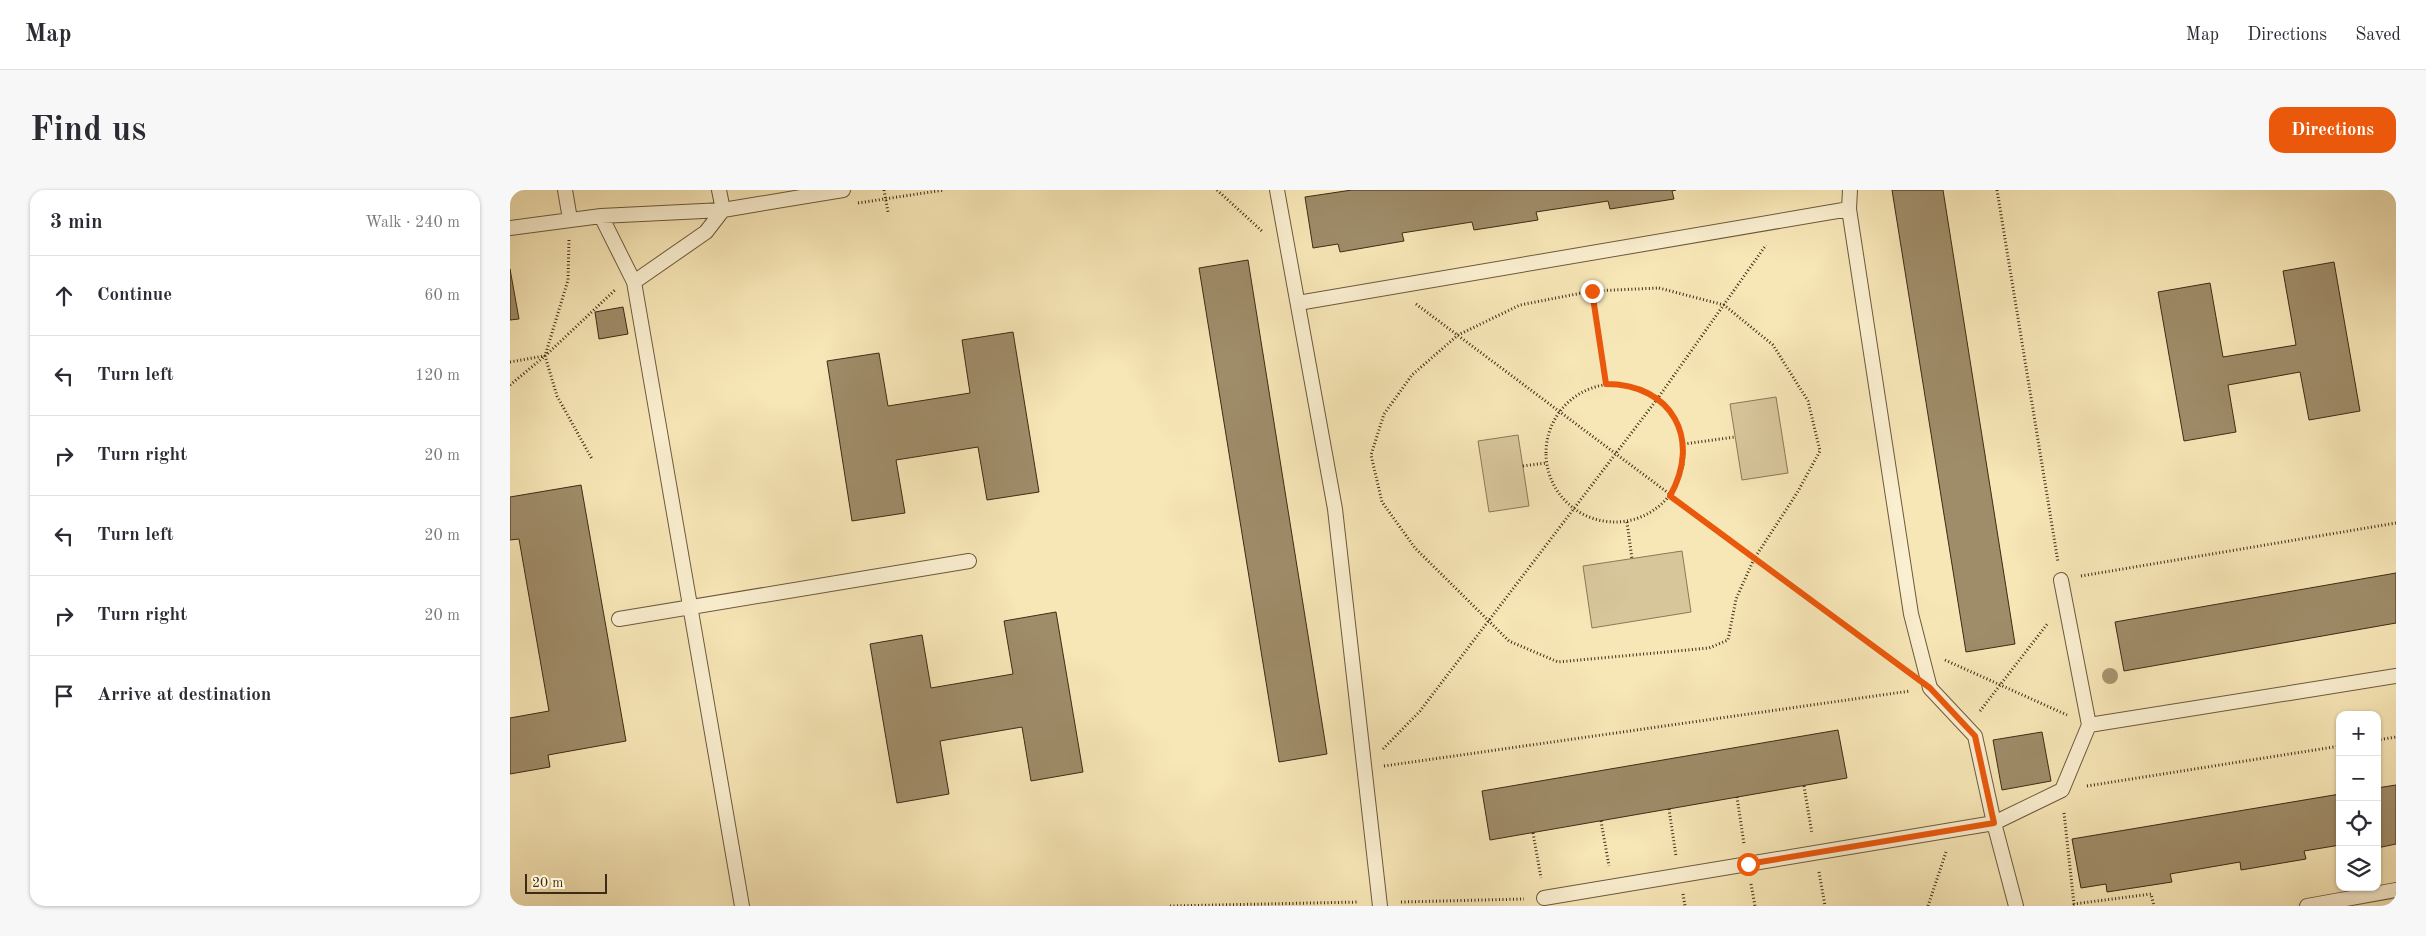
<!DOCTYPE html>
<meta charset="utf-8">
<style>
:root{--surface:#fff;--page:#f7f7f7;--text:#2b2b33;--muted:#7c7c81;--line:#e1e1e2;--accent:#ea580c}
body{margin:0;font-family:"Old Standard TT",serif;background:var(--page);color:var(--text)}
.controls{position:absolute;right:15px;bottom:15px;display:grid;overflow:hidden;border-radius:10px;box-shadow:0 1px 4px #0004}
.controls button{width:45px;height:45px;display:grid;place-items:center;padding:0;border:0;border-bottom:1px solid var(--line);background:var(--surface);color:var(--text);font:25px sans-serif}
.scale{position:absolute;left:15px;bottom:12px;width:82px;box-sizing:border-box;padding-left:5px;border:2px solid #3f2a15;border-top:0;font-size:14px;line-height:18px;white-space:nowrap;color:#3f2a15;-webkit-text-stroke:4px #faefd0;paint-order:stroke}
.stop{position:absolute;width:15px;height:15px;margin:-11px;border:4px solid #ea580c;border-radius:50%;background:#fff}
.stop.end{background:#ea580c;border-color:#fff;box-shadow:0 1px 5px #0008}
.list{margin:0;padding:0;list-style:none}
h2{display:flex;justify-content:space-between;align-items:center;height:65px;margin:0;padding:0 20px;font-size:21px}
h2 small{font-size:16px;font-weight:400;color:var(--muted)}
.list li{display:grid;grid-template-columns:32px 1fr auto;gap:15px;align-items:center;box-sizing:border-box;height:80px;padding:0 20px;border-top:1px solid var(--line)}
.list b{display:block;font-size:19px;white-space:nowrap}
.list em{font-size:16px;font-style:normal;color:var(--muted)}
.icon{flex:none;width:28px;height:28px;fill:none;stroke:currentColor;stroke-width:2;stroke-linecap:round;stroke-linejoin:round}
.map{position:relative;flex:none;width:1886px;height:716px;overflow:hidden;border-radius:15px}
header{display:flex;align-items:center;gap:30px;box-sizing:border-box;height:70px;padding:0 25px;background:var(--surface);border-bottom:1px solid var(--line)}
header strong{font-size:24px}
nav{display:flex;gap:28px;margin-inline-start:auto;font-size:18px}
.intro{display:flex;align-items:center;justify-content:space-between;box-sizing:border-box;height:120px;padding:0 30px}
h1{margin:0;font-size:35px}
.button{padding:12px 22px;border-radius:15px;background:var(--accent);color:#fff;font-size:18px;font-weight:700}
main{display:flex;gap:30px;padding:0 30px}
aside{flex:1;background:var(--surface);border-radius:15px;box-shadow:0 1px 4px #0004}
.map>svg:first-child{display:block}
.green{fill:#d8c69b;stroke:#8c7858}
.building{fill:#9f8c69;stroke:#3f2a15}
.lines{fill:none;stroke-linecap:round;stroke-linejoin:round}
.lane-casing{stroke:#6d593d;stroke-width:16}
.path{stroke:#3f2a15;stroke-width:3;stroke-dasharray:1 2.5;stroke-linecap:butt}
.lane{stroke:#faefd0;stroke-width:14}
.tree{fill:#a79470}
.route{stroke:#ea580c;stroke-width:6}
</style>
<header>
<strong>Map</strong>
<nav><a>Map</a><a>Directions</a><a>Saved</a></nav>
</header>
<div class="intro"><h1>Find us</h1><a class="button">Directions</a></div>
<main>
<aside>
<h2>3 min<small>Walk · 240 m</small></h2>
<ul class="list">
<li><svg class="icon" aria-label="ahead" viewBox="0 0 24 24"><path d="M12 20V5M6 11l6-6 6 6"/></svg><div><b>Continue</b></div><em>60 m</em></li>
<li><svg class="icon" aria-label="left" viewBox="0 0 24 24"><path d="M17 20v-9H6M10 6l-5 5 5 5"/></svg><div><b>Turn left</b></div><em>120 m</em></li>
<li><svg class="icon" aria-label="right" viewBox="0 0 24 24"><path d="M7 20v-9h11M14 6l5 5-5 5"/></svg><div><b>Turn right</b></div><em>20 m</em></li>
<li><svg class="icon" aria-label="left" viewBox="0 0 24 24"><path d="M17 20v-9H6M10 6l-5 5 5 5"/></svg><div><b>Turn left</b></div><em>20 m</em></li>
<li><svg class="icon" aria-label="right" viewBox="0 0 24 24"><path d="M7 20v-9h11M14 6l5 5-5 5"/></svg><div><b>Turn right</b></div><em>20 m</em></li>
<li><svg class="icon" aria-label="arrive" viewBox="0 0 24 24"><path d="M6 21V4h12l-3 4 3 4H6"/></svg><div><b>Arrive at destination</b></div></li>
</ul>
</aside>
<div class="map">
<svg width="1886" height="716" viewBox="0 0 1886 716">
<rect width="100%" height="100%" fill="#f7e6b6"/>
<filter id="stains"><feTurbulence type="fractalNoise" baseFrequency=".004" numOctaves="4"/><feColorMatrix values="0 0 0 0 .2 0 0 0 0 .09 0 0 0 0 .02 0 0 0 .5 -.17"/></filter>
<radialGradient id="worn" r=".72"><stop offset=".6" stop-color="#630" stop-opacity="0"/><stop offset="1" stop-color="#630" stop-opacity=".3"/></radialGradient>
<path class="green" d="M 1266,207 L 1278,283 L 1232,290 L 1220,214 Z
M 1008,245 L 1019,316 L 979,322 L 968,251 Z
M 1172,361 L 1181,422 L 1082,438 L 1073,376 Z"/>
<path class="building" d="M 842,0 L 1166,0 L 1162,1 L 1164,9 L 1100,19 L 1098,11 L 1026,22 L 1028,30 L 964,40 L 962,32 L 892,43 L 894,51 L 830,62 L 828,54 L 803,58 L 795,7 Z
M 1382,0 L 1433,0 L 1505,454 L 1456,462 Z
M 738,70 L 817,564 L 769,572 L 689,78 Z
M 1824,72 L 1850,221 L 1799,230 L 1790,182 L 1718,195 L 1726,242 L 1674,251 L 1648,102 L 1700,93 L 1713,167 L 1786,155 L 1773,81 Z
M 0,79 L 9,129 L 0,130 Z
M 113,117 L 118,144 L 89,149 L 85,122 Z
M 503,142 L 529,302 L 477,310 L 468,257 L 386,270 L 395,323 L 342,331 L 317,171 L 369,163 L 378,216 L 460,203 L 452,150 Z
M 71,295 L 116,551 L 38,565 L 40,577 L 0,584 L 0,528 L 39,521 L 9,349 L 0,350 L 0,307 Z
M 1886,383 L 1886,433 L 1614,481 L 1605,432 Z
M 546,422 L 573,582 L 521,591 L 512,537 L 430,551 L 439,604 L 387,613 L 360,454 L 412,445 L 421,498 L 503,484 L 494,431 Z
M 1328,540 L 1337,588 L 980,650 L 972,601 Z
M 1532,542 L 1541,591 L 1492,600 L 1483,550 Z
M 1886,595 L 1886,654 L 1867,658 L 1867,598 Z
M 1830,604 L 1830,655 L 1794,661 L 1796,669 L 1731,680 L 1730,672 L 1660,684 L 1662,692 L 1597,702 L 1596,694 L 1571,698 L 1562,649 Z"/>
<g class="lines">
<g class="lane-casing">
<path id="lane" d="M 55,0 L 60,29
M 209,0 L 213,20
M 767,0 L 825,319 L 870,716
M 1340,0 L 1339,19 L 1401,424 L 1420,498 L 1465,546 L 1484,633 L 1506,716
M 91,26 L 124,92 L 232,716
M 0,38 L 91,26 L 213,20 L 333,0
M 124,92 L 196,42 L 213,20
M 788,113 L 1339,19
M 1551,390 L 1579,535
M 109,429 L 459,371
M 1034,708 L 1484,633 L 1552,600 L 1579,535 L 1886,486
M 1797,716 L 1886,700"/>
</g>
<path class="path" d="M 374,0 L 378,22
M 707,0 L 753,42
M 1487,0 L 1548,372
M 348,13 L 434,0
M 59,50 L 58,90 L 35,166 L 47,206 L 82,269
M 1149,98 L 1214,115 L 1263,155 L 1298,211 L 1310,261 L 1287,303 L 1244,369 L 1226,409 L 1218,450 L 1199,458 L 1048,472 L 999,451 L 905,358 L 872,312 L 861,265 L 874,224 L 902,185 L 948,145 L 1010,115 L 1082,101 Z
M 1082,101 L 1096,194
M 906,114 L 1393,479
M 0,172 L 34,166
M1036 263a69 69 0 1 1 138 0a69 69 0 1 1-138 0Z
M 0,195 L 35,166 L 105,100
M 1174,254 L 1225,247
M 1013,276 L 1036,273
M 1117,332 L 1122,369
M 1571,386 L 1886,333
M 1435,470 L 1557,525
M 1470,521 L 1538,433
M 1867,550 L 1886,547
M 873,559 L 910,521 L 1148,208 L 1256,55
M 874,576 L 1400,501
M 1294,596 L 1302,644
M 1577,596 L 1830,556
M 1227,607 L 1234,654
M 1159,619 L 1166,666
M 1554,623 L 1564,714 L 1641,704 L 1644,716
M 1091,631 L 1099,676
M 1023,643 L 1031,688
M 1309,682 L 1315,716
M 1241,694 L 1245,716
M 1173,704 L 1175,716
M 891,712 L 1014,709
M 660,716 L 849,712
M 1418,716 L 1436,662"/>
<use href="#lane" class="lane"/>
</g>
<circle class="tree" cx="1600" cy="486" r="8"/>
<g class="lines">
<path class="route" d="M 1082,101 L 1096,194 C 1162,194 1192,249 1160,306 L 1420,498 L 1465,546 L 1484,633 L 1238,674"/>
</g>
<rect width="100%" height="100%" filter="url(#stains)"/>
<rect width="100%" height="100%" fill="url(#worn)"/>
</svg>
<div class="controls">
<button>+</button>
<button>−</button>
<button><svg class="icon" aria-label="locate" viewBox="0 0 24 24"><circle cx="12" cy="12" r="6"/><path d="M12 2v4M12 18v4M2 12h4M18 12h4"/></svg></button>
<button><svg class="icon" aria-label="layers" viewBox="0 0 24 24"><path d="M12 4l9 5-9 5-9-5zM3 14l9 5 9-5"/></svg></button>
</div>
<div class="scale">20 m</div>
<div class="stop" style="left:1238px;top:674px"></div>
<div class="stop end" style="left:1082px;top:101px"></div>
</div>
</main>
